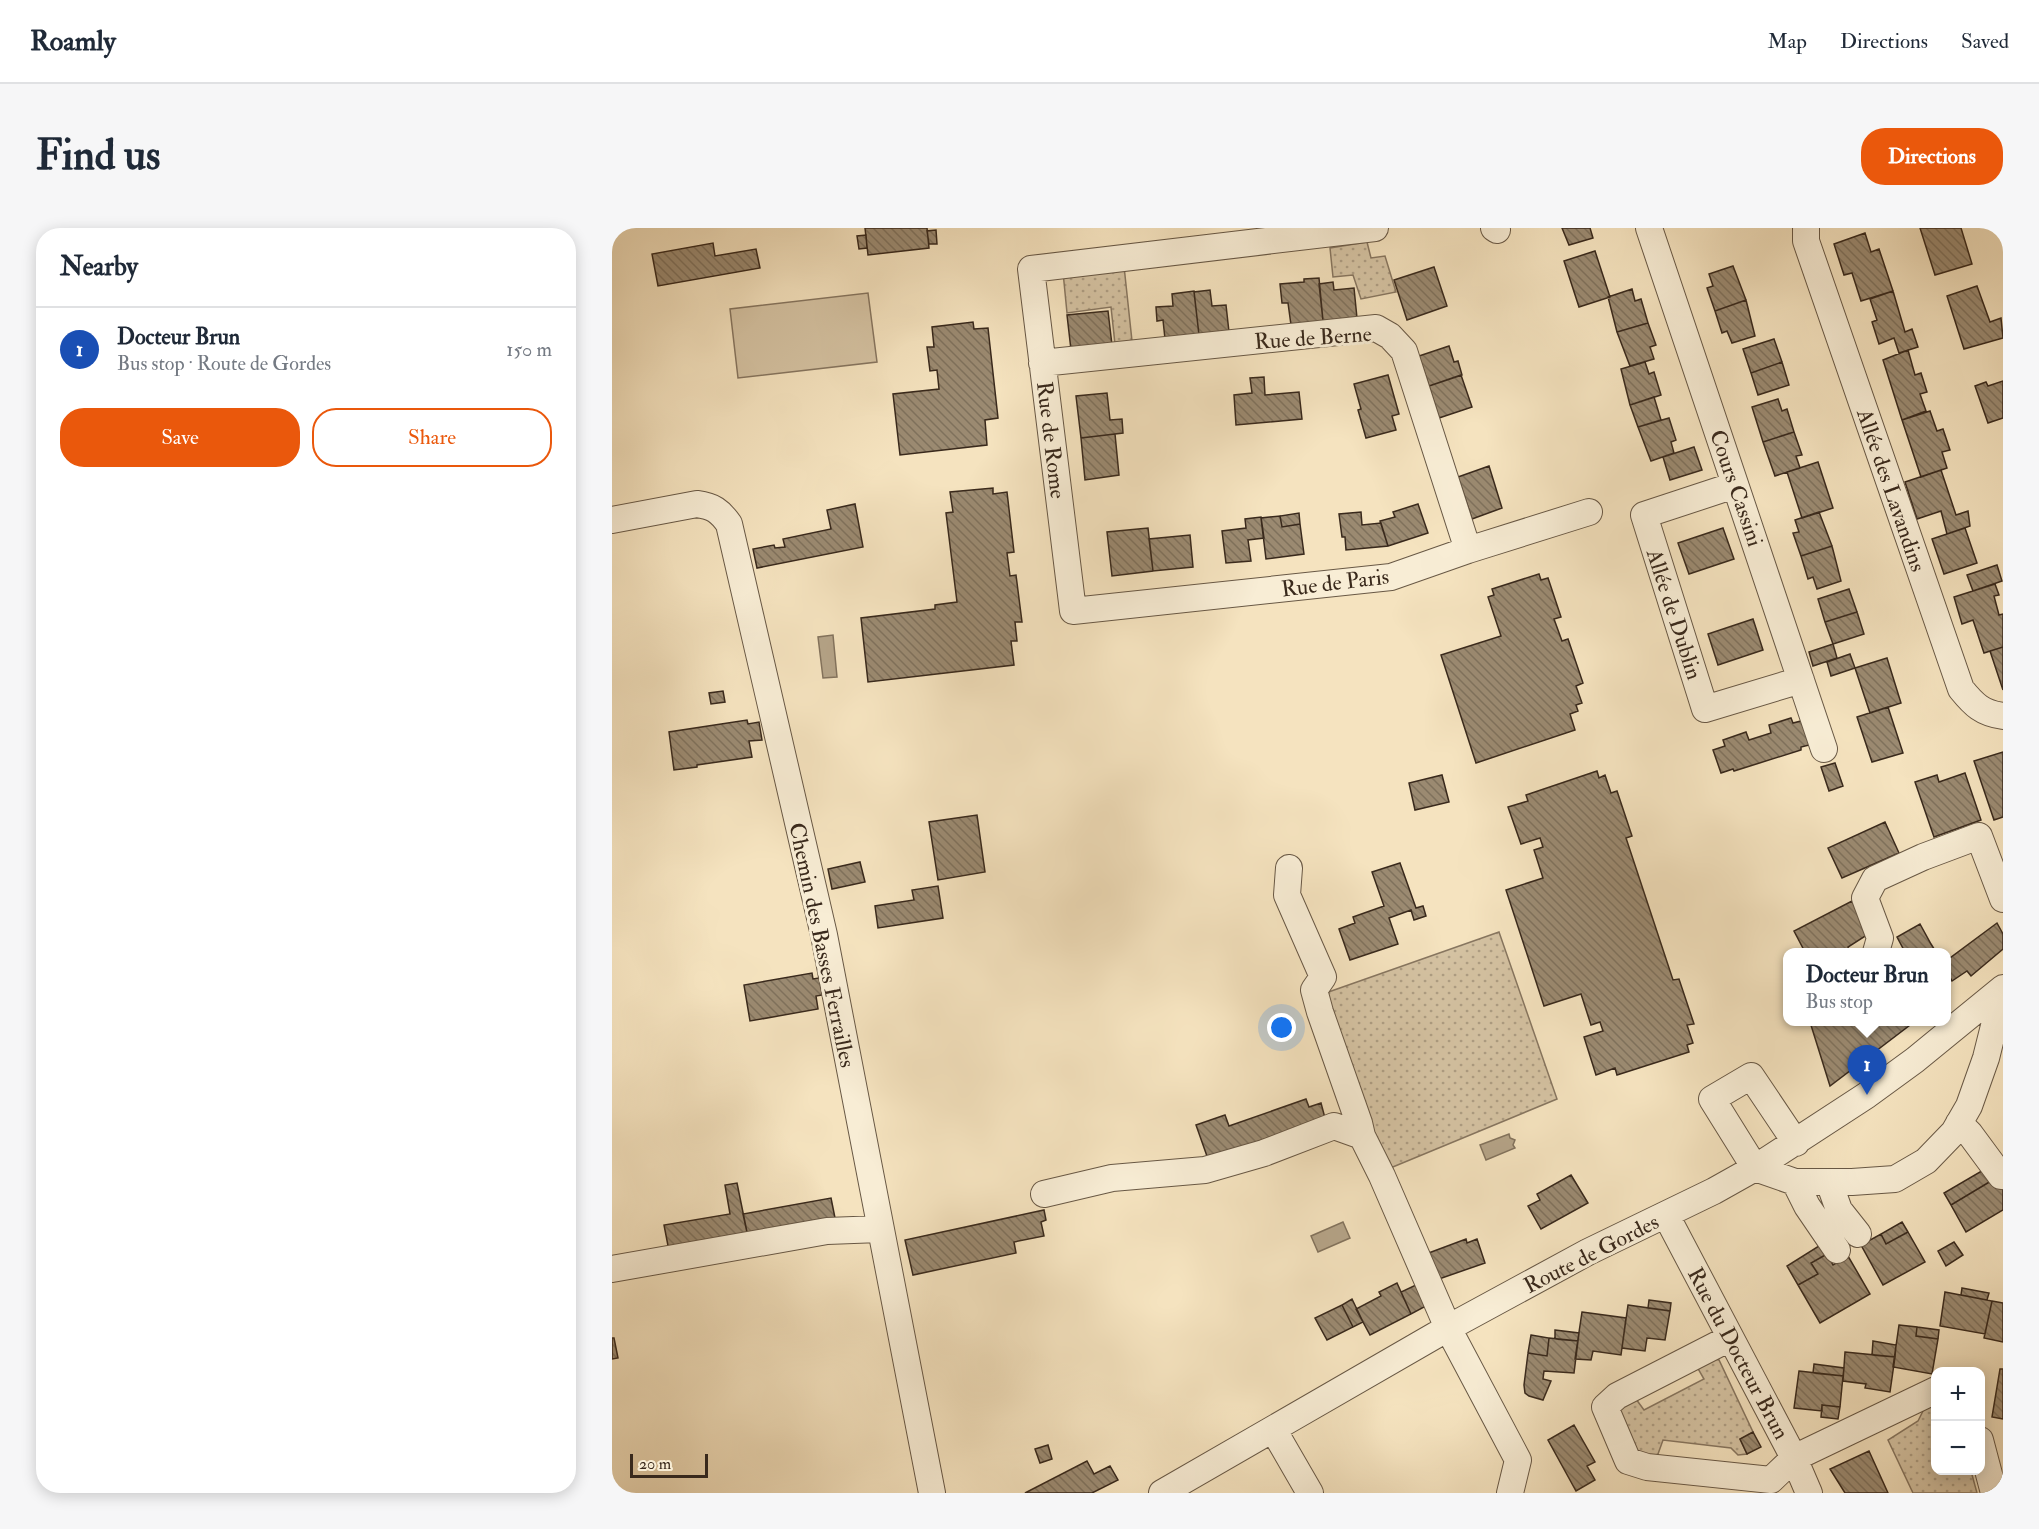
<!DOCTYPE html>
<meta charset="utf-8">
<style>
:root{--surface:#fff;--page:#f6f6f7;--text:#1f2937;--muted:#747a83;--line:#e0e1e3;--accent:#ea580c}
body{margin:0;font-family:"IM FELL Double Pica",serif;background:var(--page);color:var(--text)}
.controls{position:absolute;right:18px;bottom:18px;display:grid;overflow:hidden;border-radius:12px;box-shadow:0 3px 15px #0003}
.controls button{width:54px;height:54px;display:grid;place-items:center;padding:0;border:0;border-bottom:2px solid var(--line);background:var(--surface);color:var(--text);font:30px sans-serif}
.scale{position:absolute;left:18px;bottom:15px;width:78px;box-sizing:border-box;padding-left:6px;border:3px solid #39291c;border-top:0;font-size:16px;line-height:21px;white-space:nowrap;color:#39291c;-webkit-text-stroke:4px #f8edd5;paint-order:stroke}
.you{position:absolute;left:670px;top:800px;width:21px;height:21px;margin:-15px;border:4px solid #fff;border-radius:50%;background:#1a73e8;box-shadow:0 0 0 9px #1a73e833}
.badge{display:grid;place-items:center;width:39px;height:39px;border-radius:50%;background:var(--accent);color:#fff;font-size:20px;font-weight:700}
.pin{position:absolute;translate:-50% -50px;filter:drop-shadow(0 2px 3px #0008)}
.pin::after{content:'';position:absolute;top:32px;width:21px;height:18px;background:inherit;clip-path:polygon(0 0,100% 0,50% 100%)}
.popup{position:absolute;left:1171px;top:720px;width:168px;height:78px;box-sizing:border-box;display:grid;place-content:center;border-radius:12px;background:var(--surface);filter:drop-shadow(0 2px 4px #0005);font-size:20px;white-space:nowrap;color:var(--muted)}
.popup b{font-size:22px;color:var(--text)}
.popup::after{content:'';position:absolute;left:50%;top:100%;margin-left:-12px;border:12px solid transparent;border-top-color:var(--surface)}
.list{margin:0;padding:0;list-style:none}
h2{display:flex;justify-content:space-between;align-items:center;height:78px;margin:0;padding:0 24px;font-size:26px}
h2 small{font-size:20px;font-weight:400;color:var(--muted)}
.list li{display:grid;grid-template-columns:39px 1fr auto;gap:18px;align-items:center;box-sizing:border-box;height:84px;padding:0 24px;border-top:2px solid var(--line)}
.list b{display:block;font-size:22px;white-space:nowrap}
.list p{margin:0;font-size:20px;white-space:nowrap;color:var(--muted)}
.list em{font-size:20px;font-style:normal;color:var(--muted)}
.actions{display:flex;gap:12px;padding:18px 24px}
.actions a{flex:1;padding:14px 0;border:2px solid var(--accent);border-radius:24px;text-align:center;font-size:21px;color:var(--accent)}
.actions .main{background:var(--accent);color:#fff}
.map{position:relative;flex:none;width:1391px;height:1265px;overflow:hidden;border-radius:24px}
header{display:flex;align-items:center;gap:36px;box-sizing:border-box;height:84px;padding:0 30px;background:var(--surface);border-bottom:2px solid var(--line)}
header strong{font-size:28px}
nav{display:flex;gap:33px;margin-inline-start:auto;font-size:21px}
.intro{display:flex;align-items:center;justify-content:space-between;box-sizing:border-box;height:144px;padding:0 36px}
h1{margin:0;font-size:42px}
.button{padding:15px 27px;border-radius:24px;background:var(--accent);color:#fff;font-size:21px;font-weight:700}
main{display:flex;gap:36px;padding:0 36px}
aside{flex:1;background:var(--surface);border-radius:24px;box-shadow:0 3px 15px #0003}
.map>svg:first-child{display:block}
.grass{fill:url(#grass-dots);stroke:#877660;stroke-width:1.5}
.park{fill:#d5c3a3;stroke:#877660;stroke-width:1.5}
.water{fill:#b5a488;stroke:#83735d;stroke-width:1.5}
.building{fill:url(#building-back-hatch);stroke:#39291c;stroke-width:1.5}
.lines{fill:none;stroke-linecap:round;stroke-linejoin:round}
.minor-casing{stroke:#685845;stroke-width:28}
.minor{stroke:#f8edd5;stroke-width:26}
.labels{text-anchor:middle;stroke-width:6;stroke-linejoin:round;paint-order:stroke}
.street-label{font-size:22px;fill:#39291c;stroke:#f8edd5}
</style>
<header>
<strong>Roamly</strong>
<nav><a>Map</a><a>Directions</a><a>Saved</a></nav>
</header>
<div class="intro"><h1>Find us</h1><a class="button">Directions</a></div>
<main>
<aside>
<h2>Nearby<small></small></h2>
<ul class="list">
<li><span class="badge" style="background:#1a4fb4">1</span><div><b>Docteur Brun</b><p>Bus stop · Route de Gordes</p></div><em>150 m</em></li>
</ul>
<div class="actions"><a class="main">Save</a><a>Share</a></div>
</aside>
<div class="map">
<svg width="1391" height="1265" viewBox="0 0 1391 1265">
<defs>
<pattern id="grass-dots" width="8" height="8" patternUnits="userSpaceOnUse" patternTransform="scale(1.5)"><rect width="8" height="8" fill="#d5c3a3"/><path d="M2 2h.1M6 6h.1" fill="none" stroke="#ae9e84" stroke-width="1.8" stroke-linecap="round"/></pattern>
<pattern id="building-back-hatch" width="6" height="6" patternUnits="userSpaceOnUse" patternTransform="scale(1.5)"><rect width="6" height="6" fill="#9b8a71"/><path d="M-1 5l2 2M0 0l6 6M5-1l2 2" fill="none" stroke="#7f715c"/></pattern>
</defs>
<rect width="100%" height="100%" fill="#f5e3bf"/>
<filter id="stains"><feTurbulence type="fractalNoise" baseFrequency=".00333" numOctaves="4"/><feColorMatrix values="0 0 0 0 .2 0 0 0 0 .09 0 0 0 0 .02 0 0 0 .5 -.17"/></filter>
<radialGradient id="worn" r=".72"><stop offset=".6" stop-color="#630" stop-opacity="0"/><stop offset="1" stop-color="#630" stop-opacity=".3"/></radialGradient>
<path class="grass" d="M 755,14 L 759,30 L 773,28 L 784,64 L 749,71 L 741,47 L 721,49 L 718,20 Z
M 512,38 L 520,113 L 503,116 L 499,79 L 455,85 L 451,44 Z
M 887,704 L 945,871 L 776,941 L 708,767 Z
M 1096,1129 L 1107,1132 L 1141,1204 L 1128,1211 L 1135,1226 L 1126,1227 L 1119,1220 L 1051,1212 L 1046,1226 L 1039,1230 L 1024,1225 L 1007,1183 L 1014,1170 L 1024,1171 L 1032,1182 L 1092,1151 L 1085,1139 Z
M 1323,1168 L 1324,1242 L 1359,1243 L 1365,1265 L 1301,1265 L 1276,1212 L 1306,1193 L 1318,1169 Z"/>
<path class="park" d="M 256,65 L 265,134 L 126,150 L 118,81 Z"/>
<path class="water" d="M 221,407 L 225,449 L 211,450 L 206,409 Z
M 897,906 L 898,910 L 903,912 L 901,917 L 903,920 L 874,932 L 868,917 Z
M 731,994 L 738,1010 L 706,1024 L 699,1008 Z"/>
<path class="building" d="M 253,0 L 315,0 L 317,20 L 256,27 Z
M 950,0 L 978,0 L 981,10 L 957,17 Z
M 1308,0 L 1349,0 L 1360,36 L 1323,47 Z
M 324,2 L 325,16 L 317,16 L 315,3 Z
M 1253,5 L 1259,24 L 1267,21 L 1281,63 L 1249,73 L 1240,45 L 1232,47 L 1222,16 Z
M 254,7 L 255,20 L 247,21 L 245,8 Z
M 101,15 L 103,28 L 144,21 L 148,40 L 46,58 L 40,26 Z
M 983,23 L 998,69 L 967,79 L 952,33 Z
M 1121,38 L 1134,72 L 1103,83 L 1095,60 L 1101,58 L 1097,46 Z
M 822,39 L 835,78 L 795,92 L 782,52 Z
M 707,50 L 711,93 L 679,97 L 676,75 L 670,75 L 668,56 L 692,54 L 692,51 Z
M 721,54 L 722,62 L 742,60 L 745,90 L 711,93 L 707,56 Z
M 1365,58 L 1378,94 L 1389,90 L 1391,110 L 1352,121 L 1335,68 Z
M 1020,61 L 1023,73 L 1029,71 L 1036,95 L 1005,104 L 996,69 Z
M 598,62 L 600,78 L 614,77 L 617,104 L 587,107 L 582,64 Z
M 582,63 L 587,107 L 553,111 L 551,92 L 545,93 L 544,79 L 561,78 L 560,66 Z
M 1281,63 L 1293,104 L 1300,101 L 1306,119 L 1287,125 L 1282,110 L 1267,116 L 1260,94 L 1265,92 L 1258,71 Z
M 1134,72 L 1143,108 L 1120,115 L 1115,103 L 1110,105 L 1103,83 Z
M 496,83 L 500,117 L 459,122 L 455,87 Z
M 361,94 L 362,101 L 376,100 L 386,190 L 373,192 L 375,217 L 288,227 L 281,166 L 327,161 L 325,142 L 318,143 L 315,119 L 322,119 L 320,99 Z
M 1036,95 L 1044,117 L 1038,119 L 1042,131 L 1018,138 L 1005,104 Z
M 1162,111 L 1170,134 L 1139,145 L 1131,121 Z
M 837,118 L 842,134 L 846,133 L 850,147 L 817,158 L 807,128 Z
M 1296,122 L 1303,147 L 1309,145 L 1315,164 L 1308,166 L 1314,183 L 1290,192 L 1271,132 Z
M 1033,134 L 1037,146 L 1042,144 L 1049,167 L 1018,177 L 1009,141 Z
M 1170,134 L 1177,157 L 1146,167 L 1139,145 Z
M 776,147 L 787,186 L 780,188 L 784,202 L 754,210 L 746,182 L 749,181 L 742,156 Z
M 849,147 L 860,179 L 827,190 L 817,158 Z
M 652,149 L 653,167 L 687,164 L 690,191 L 624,197 L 622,167 L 640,165 L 638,150 Z
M 1391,153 L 1391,190 L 1376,195 L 1363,158 L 1374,154 L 1376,158 Z
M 495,165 L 498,192 L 510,191 L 511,205 L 469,210 L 464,168 Z
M 1042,169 L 1049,192 L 1026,199 L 1018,177 Z
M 1166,171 L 1170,183 L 1175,181 L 1182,204 L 1151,214 L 1140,179 Z
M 1318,183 L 1325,203 L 1331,201 L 1338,222 L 1330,224 L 1335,240 L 1309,249 L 1290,192 Z
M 1057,190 L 1064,212 L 1059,214 L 1062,225 L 1039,233 L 1026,199 Z
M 1182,204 L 1190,227 L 1184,228 L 1188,240 L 1163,248 L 1151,214 Z
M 503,206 L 507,247 L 473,252 L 469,210 Z
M 1082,219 L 1090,242 L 1058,252 L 1051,229 Z
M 1206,234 L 1221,280 L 1190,290 L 1175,244 Z
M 877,238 L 890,280 L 860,291 L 846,249 Z
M 1329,242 L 1344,287 L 1356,283 L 1358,298 L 1335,306 L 1329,283 L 1305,291 L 1293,254 Z
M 381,260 L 381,266 L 395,264 L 402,324 L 395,325 L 398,348 L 404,347 L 410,394 L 403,394 L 405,413 L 399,413 L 402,437 L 256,454 L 249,390 L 323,381 L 323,377 L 345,374 L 334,285 L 341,284 L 338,264 Z
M 243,276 L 251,319 L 145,340 L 141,321 L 162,317 L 163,320 L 173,319 L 171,311 L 219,301 L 215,282 Z
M 806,276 L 816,305 L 776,318 L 768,293 L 783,289 L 781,284 Z
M 749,284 L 750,297 L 769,295 L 776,318 L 734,322 L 733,309 L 730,309 L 727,286 Z
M 1207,284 L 1220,318 L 1189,328 L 1181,305 L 1187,304 L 1183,292 Z
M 687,285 L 688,296 L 670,299 L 668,288 Z
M 668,288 L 670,299 L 688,296 L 692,326 L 654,331 L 649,290 Z
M 649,289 L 652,310 L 636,312 L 639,333 L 614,335 L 610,303 L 634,300 L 633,291 Z
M 536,300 L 541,343 L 500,348 L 495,304 Z
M 1111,300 L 1122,331 L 1077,346 L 1066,315 Z
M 1353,300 L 1365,335 L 1332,346 L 1320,311 Z
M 578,307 L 581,339 L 541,343 L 537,311 Z
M 1220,318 L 1229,353 L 1205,361 L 1201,349 L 1196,351 L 1189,328 Z
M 1385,337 L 1390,353 L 1361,363 L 1355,347 Z
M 927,346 L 929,352 L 936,350 L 949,389 L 942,391 L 950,413 L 956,411 L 971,455 L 964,458 L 970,475 L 964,477 L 966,483 L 958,486 L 963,502 L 864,535 L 829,427 L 889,408 L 876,369 L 882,367 L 880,361 Z
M 1383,356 L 1387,367 L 1382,368 L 1387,387 L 1391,386 L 1391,419 L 1372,425 L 1361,392 L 1350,396 L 1342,369 Z
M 1237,361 L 1245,384 L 1213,394 L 1206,371 Z
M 1245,384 L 1252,406 L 1221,416 L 1213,394 Z
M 1141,391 L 1151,422 L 1106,437 L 1096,406 Z
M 1221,416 L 1225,430 L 1201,438 L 1197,424 Z
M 1391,419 L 1391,462 L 1378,423 Z
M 1238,426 L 1243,440 L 1219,448 L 1215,434 Z
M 1275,430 L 1289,475 L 1258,485 L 1243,440 Z
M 111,463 L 113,474 L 99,476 L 97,465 Z
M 1276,479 L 1291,525 L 1260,534 L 1245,489 Z
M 1179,490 L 1181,495 L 1193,492 L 1201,516 L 1189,519 L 1189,522 L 1122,543 L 1121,541 L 1109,545 L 1101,522 L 1113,518 L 1111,512 L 1134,504 L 1137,512 L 1159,505 L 1157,497 Z
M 135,492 L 136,496 L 147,494 L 150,512 L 137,513 L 140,529 L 85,537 L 85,539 L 62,542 L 57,504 Z
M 1391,524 L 1391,589 L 1382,592 L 1362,533 Z
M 1223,535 L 1231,558 L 1217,563 L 1209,539 Z
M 985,543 L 987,550 L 993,547 L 999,565 L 1005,563 L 1020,608 L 1014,610 L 1061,752 L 1067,751 L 1082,796 L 1075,797 L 1081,815 L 1075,817 L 1077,824 L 1005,847 L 1003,840 L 984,847 L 972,809 L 991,803 L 988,794 L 979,797 L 969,766 L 932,778 L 894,662 L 931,650 L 922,622 L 931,619 L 928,610 L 909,616 L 896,579 L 916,573 L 914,567 Z
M 1353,545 L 1369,592 L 1322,609 L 1303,554 L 1325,547 L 1327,554 Z
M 830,547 L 837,574 L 803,582 L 797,555 Z
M 365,587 L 373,644 L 326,652 L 317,594 Z
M 1273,594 L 1287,625 L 1230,650 L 1216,620 Z
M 248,634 L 253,654 L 220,661 L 216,641 Z
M 788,635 L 804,680 L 811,678 L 814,688 L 802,692 L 799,682 L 777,690 L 786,716 L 738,732 L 727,701 L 743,695 L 741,689 L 772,678 L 760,644 Z
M 326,658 L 331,690 L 266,700 L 263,678 L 302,672 L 300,662 Z
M 1240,673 L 1258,705 L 1236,719 L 1238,724 L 1193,724 L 1182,703 Z
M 1385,695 L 1391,706 L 1391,721 L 1359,748 L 1355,743 L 1340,753 L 1334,743 L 1334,733 Z
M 1308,696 L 1319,716 L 1324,724 L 1293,724 L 1285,709 Z
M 200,745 L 201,751 L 213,749 L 216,766 L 204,768 L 206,781 L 138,793 L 132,757 Z
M 1198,794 L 1302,794 L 1218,858 Z
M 694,871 L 697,879 L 709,875 L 713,890 L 596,931 L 584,897 L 613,887 L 617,898 Z
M 1373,941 L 1379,953 L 1339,977 L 1332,965 Z
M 959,947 L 976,975 L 929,1001 L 916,978 L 928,972 L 925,966 Z
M 1379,953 L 1384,960 L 1391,955 L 1391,982 L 1354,1004 L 1339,977 Z
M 125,955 L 136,1009 L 57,1023 L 52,997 L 118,986 L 113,957 Z
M 219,970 L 224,995 L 136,1009 L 131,986 Z
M 432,982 L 434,992 L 429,994 L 432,1008 L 402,1014 L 404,1025 L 301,1047 L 293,1012 Z
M 1290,994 L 1296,1004 L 1274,1016 L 1269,1006 Z
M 1296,1004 L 1313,1034 L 1271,1057 L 1249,1017 L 1269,1006 L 1274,1016 Z
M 854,1011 L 855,1015 L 865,1011 L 873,1035 L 824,1052 L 814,1026 Z
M 1342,1014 L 1351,1027 L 1334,1038 L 1326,1023 Z
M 1210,1016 L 1215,1026 L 1199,1035 L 1206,1046 L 1186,1057 L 1175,1038 Z
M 1215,1026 L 1221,1037 L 1236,1028 L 1258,1066 L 1208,1095 L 1186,1057 L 1206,1046 L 1199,1035 Z
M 785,1055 L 799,1086 L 758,1107 L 744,1081 L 769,1068 L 767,1064 Z
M 806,1056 L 814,1078 L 799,1086 L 789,1064 Z
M 1350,1060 L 1377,1065 L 1375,1072 L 1349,1067 Z
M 1333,1064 L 1380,1073 L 1373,1106 L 1328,1098 Z
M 740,1071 L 751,1094 L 741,1099 L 730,1077 Z
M 1037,1072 L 1059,1075 L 1058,1083 L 1036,1080 Z
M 1380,1073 L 1391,1075 L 1391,1114 L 1372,1110 Z
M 730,1077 L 741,1099 L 715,1112 L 703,1090 Z
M 1016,1077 L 1058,1083 L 1053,1112 L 1035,1110 L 1033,1123 L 1010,1120 Z
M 970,1084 L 1014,1090 L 1009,1127 L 981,1123 L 979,1132 L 963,1131 Z
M 1287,1097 L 1305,1099 L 1304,1108 L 1326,1111 L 1320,1146 L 1281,1139 Z
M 1305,1099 L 1327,1102 L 1326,1111 L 1304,1108 Z
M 943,1102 L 967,1105 L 966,1113 L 943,1111 Z
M 919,1107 L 937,1110 L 935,1128 L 916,1125 Z
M 0,1110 L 2,1110 L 6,1130 L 0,1131 Z
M 937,1110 L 966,1113 L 962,1145 L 932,1143 L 931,1151 L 939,1153 L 931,1172 L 917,1168 L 913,1165 L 912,1157 L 916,1125 L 935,1128 Z
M 1261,1113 L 1284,1117 L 1283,1129 L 1260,1127 Z
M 1233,1124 L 1283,1129 L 1278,1164 L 1253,1160 L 1254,1156 L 1231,1153 Z
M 1202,1136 L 1232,1140 L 1231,1148 L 1201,1145 Z
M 1388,1141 L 1391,1141 L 1391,1191 L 1380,1189 Z
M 1187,1143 L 1231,1148 L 1228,1179 L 1210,1177 L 1210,1183 L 1182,1180 Z
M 1210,1177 L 1228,1179 L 1226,1191 L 1209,1189 Z
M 962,1197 L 983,1234 L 975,1238 L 983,1252 L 964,1263 L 936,1212 Z
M 1141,1204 L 1149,1219 L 1135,1226 L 1128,1211 Z
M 436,1217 L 440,1231 L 428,1235 L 423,1221 Z
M 1257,1223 L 1276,1265 L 1233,1265 L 1218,1241 Z
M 475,1233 L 482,1246 L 498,1238 L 506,1252 L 480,1265 L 413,1265 Z"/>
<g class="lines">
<g class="minor-casing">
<path id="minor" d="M 763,0 L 419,41 L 461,383 L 779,349 L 856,322 L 977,284
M 882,0 L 885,2
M 1037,0 L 1212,521
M 1194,0 L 1194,13 L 1349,461 C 1362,477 1370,485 1391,488
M 430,135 L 764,100 L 778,108 L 792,123 L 856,322
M 1123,257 L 1032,287 L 1093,481 L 1189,452
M 0,292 L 85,276 C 101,278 108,283 117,296 L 212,707 L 320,1265
M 677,640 L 675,667 L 711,749 L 702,762 L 708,784 L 747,895 L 750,908
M 1264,724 L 1268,710 L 1253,670 L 1263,651 L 1311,629 L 1367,608 L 1391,671
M 1347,895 L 1358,906 L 1389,948
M 1184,915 L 1139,848 L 1100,871 L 1143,940 L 1183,954 L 1240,954 L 1283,951 L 1314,933 L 1342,904 L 1357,878 L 1374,830 L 1391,762
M 1183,954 L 1195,978 L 1225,1022
M 1217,954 L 1227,982 L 1246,1006
M 432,966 L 500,950 L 593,942 L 652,925 L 722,898 L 750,908 L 770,948 L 836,1100 L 906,1232 L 898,1265
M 1054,987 L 1182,1230 L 1197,1265
M 0,1041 L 215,1003 L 268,1001
M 1118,1110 L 1005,1168 L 993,1179 L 1016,1233 L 1035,1239 L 1159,1252 L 1182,1230 L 1324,1162
M 661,1201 L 698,1265
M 1368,1212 L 1382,1265
M 550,1265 L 836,1100 L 976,1024 L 1102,963 L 1143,940 L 1255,867 L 1303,832 L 1391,760"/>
</g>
<use href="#minor" class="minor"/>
</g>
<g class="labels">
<g class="street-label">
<text transform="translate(701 109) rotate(-4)" y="8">Rue de Berne</text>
<text transform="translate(440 212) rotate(83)" y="8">Rue de Rome</text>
<text transform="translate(1125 260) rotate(71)" y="8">Cours Cassini</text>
<text transform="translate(1280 262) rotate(71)" y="8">Allée des Lavandins</text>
<text transform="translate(723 354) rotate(-7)" y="8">Rue de Paris</text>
<text transform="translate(1063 386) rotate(72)" y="8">Allée de Dublin</text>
<text transform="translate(211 717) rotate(78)" y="8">Chemin des Basses Ferrailles</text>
<text transform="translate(979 1025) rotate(-27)" y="8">Route de Gordes</text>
<text transform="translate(1127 1125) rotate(62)" y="8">Rue du Docteur Brun</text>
</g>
</g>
<rect width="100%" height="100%" filter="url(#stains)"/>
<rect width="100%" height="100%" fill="url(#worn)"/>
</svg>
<div class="controls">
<button>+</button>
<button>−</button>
</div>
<div class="scale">20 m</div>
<div class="you"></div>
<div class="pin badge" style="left:1255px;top:867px;background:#1a4fb4">1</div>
<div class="popup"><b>Docteur Brun</b>Bus stop</div>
</div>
</main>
